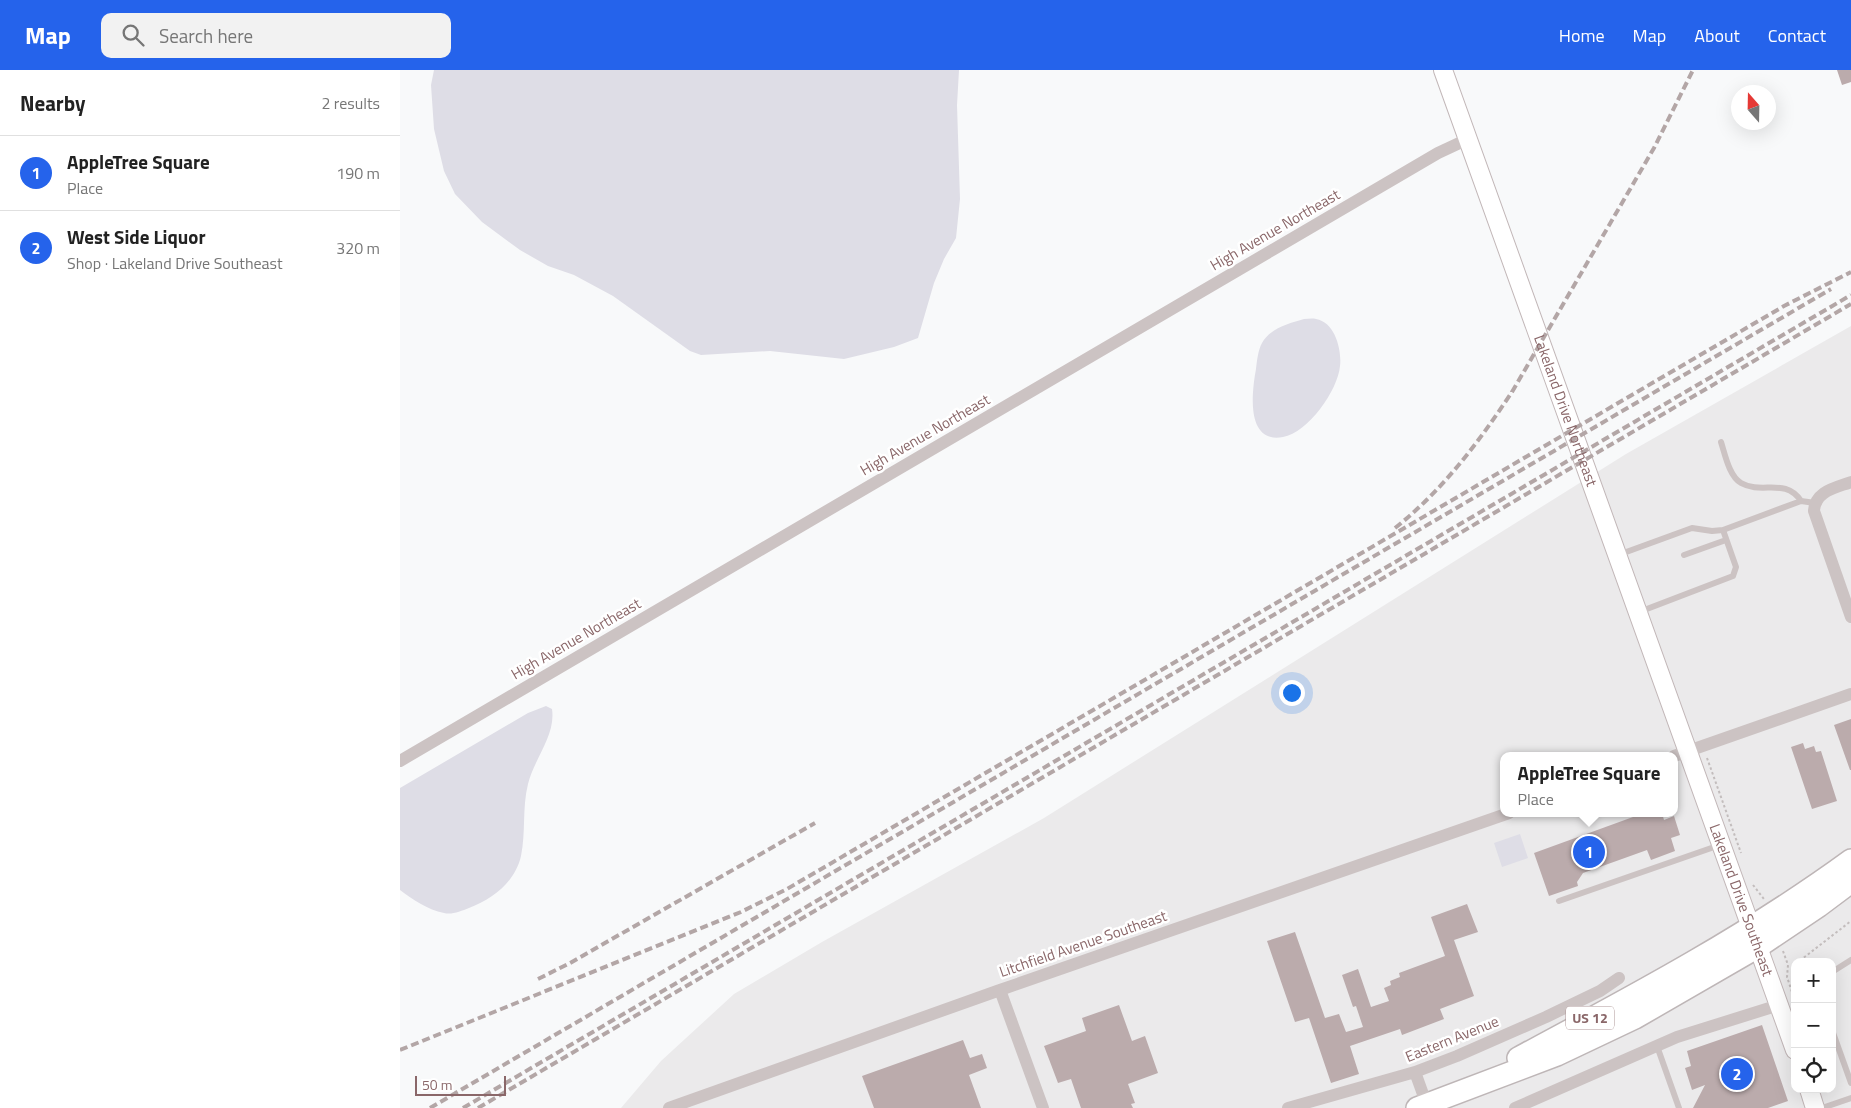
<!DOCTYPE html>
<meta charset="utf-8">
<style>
:root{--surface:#fff;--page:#f2f2f2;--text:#222;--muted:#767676;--line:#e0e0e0;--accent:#2563eb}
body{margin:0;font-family:"Titillium Web",sans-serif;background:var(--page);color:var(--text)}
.controls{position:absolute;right:15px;bottom:15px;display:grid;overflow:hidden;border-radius:10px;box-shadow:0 5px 20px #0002}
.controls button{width:45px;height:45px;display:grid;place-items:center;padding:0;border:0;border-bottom:1px solid var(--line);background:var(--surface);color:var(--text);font:25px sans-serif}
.compass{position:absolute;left:1331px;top:15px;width:45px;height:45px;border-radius:50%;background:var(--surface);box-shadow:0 5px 20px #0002;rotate:340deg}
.scale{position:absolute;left:15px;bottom:12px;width:91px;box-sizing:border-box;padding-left:5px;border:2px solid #8a6769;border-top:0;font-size:14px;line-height:18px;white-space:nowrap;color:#8a6769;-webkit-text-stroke:4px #fff;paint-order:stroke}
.you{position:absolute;left:891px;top:622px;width:18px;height:18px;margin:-12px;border:4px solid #fff;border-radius:50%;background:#1a73e8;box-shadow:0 0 0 8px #1a73e833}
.badge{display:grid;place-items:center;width:32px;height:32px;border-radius:50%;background:var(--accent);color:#fff;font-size:16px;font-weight:700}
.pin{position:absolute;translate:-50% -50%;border:2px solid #fff;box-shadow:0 1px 5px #0006}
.popup{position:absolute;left:1100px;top:682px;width:178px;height:65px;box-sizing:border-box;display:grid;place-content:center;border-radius:10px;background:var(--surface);filter:drop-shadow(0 1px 4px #0005);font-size:16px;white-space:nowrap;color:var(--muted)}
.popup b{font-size:19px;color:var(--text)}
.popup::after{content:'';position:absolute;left:50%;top:100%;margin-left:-10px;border:10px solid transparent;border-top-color:var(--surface)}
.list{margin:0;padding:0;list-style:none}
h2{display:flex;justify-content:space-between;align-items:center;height:65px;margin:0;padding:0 20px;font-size:21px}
h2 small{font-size:16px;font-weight:400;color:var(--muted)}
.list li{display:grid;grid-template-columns:32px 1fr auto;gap:15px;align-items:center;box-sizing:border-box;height:75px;padding:0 20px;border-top:1px solid var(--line)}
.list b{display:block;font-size:19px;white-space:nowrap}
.list p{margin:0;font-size:16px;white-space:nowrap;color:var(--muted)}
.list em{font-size:16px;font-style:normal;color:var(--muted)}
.icon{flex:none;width:28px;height:28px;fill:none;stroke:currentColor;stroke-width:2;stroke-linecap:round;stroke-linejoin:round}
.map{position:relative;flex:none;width:1451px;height:1038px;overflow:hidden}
header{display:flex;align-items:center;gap:30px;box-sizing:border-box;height:70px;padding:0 25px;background:var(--accent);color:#fff}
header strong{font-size:24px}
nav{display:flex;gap:28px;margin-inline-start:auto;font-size:18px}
.search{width:350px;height:45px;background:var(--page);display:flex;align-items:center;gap:12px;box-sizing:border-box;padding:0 18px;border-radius:10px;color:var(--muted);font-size:19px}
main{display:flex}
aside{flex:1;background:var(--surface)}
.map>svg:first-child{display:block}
.built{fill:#ebeaeb;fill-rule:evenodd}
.green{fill:#dedde6}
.building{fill:#bbabac}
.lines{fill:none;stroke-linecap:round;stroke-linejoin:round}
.secondary-casing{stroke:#c2b7b8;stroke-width:20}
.trunk-casing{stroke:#beb6b7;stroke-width:24}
.path{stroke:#c3bdbd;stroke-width:2;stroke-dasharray:2.5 2.5;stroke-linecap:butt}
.service{stroke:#ccc3c3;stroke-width:6}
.minor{stroke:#ccc3c3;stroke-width:12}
.secondary{stroke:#fff;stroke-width:18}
.trunk{stroke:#fff;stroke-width:21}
.rail{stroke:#b3a6a6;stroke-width:4;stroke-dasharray:8 4;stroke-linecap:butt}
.labels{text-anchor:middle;stroke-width:5;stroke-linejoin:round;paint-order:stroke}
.shield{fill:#fff;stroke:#ad9596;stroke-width:1}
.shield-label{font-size:14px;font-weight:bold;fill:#8a6769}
.street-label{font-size:15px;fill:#8a6769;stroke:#fff}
</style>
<header>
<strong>Map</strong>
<div class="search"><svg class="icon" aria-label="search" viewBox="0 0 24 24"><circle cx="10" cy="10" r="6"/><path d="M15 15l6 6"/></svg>Search here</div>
<nav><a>Home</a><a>Map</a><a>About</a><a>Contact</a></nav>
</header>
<main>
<aside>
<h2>Nearby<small>2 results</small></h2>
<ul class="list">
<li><span class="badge">1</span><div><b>AppleTree Square</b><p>Place</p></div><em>190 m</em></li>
<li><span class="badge">2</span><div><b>West Side Liquor</b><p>Shop · Lakeland Drive Southeast</p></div><em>320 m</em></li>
</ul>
</aside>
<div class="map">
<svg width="1451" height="1038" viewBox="0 0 1451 1038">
<rect width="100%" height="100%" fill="#f8f9fa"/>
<path class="built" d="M 1451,256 L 1451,1038 L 221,1038 L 261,991 L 334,924 L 422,872 L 644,748 L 1226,384 ZM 1104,686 L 1274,686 L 1274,743 L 1104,743 ZM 1395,892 L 1432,892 L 1432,1019 L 1395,1019 Z"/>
<path class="green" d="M 34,0 L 559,0 L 557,35 L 560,129 L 556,168 L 544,189 L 534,213 L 518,268 L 494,277 L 444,289 L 370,281 L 301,285 L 290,281 L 213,226 L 174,205 L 148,196 L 120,180 L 82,152 L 55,124 L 44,101 L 34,59 L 31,15 Z
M 904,249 C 908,249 912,248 916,249 C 935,252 942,280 940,296 C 938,320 908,363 883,367 C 845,374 852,321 856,299 C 857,291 858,280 862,273 C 870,258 890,253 904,249 Z
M 146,636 L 152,639 C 156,665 134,689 128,714 C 122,738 126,762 121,786 C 115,812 93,829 69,838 C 61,841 52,845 44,843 C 28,840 12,829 0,820 L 0,718 L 128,643 Z
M 1120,764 L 1128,788 L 1102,797 L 1094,773 Z"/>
<path class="building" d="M 1437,0 L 1451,0 L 1451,12 L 1442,15 Z
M 1451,649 L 1451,700 L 1450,700 L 1434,655 Z
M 1403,673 L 1405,679 L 1414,676 L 1416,682 L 1421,681 L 1437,731 L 1412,739 L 1391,677 Z
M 1244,743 L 1262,743 L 1264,750 L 1274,746 L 1280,765 L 1271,768 L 1275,781 L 1251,790 L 1247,780 L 1183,803 L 1177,812 L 1178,816 L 1149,826 L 1134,783 Z
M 1067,834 L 1078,862 L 1054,870 L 1074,926 L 1040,939 L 1044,949 L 1002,965 L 1000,959 L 950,976 L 959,1004 L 931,1013 L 909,948 L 895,952 L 867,871 L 895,862 L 925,948 L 939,944 L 946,962 L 963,957 L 956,936 L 953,937 L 942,905 L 958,899 L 971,937 L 989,931 L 984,918 L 991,915 L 990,911 L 1000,907 L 999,903 L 1045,886 L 1031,847 Z
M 719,935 L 732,971 L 745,966 L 758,1003 L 728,1014 L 735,1033 L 731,1034 L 733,1038 L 681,1038 L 671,1009 L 658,1013 L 644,976 L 686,961 L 682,948 Z
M 1362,955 L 1388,1031 L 1368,1038 L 1293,1038 L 1305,1015 L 1292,1020 L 1285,998 L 1291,996 L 1287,981 Z
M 563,970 L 570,988 L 582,984 L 587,998 L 569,1005 L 581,1038 L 474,1038 L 462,1006 Z"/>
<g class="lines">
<g class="secondary-casing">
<g id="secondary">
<path id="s1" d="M 1043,0 L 1395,980"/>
<path d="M 1409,1019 L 1415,1038"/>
</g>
</g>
<g class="trunk-casing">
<path id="trunk" d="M 1118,988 C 1232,927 1347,866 1451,790
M 1017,1038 L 1157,985 L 1235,948 L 1358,877 L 1419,836 L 1451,812"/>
</g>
<path class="path" d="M 1307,688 L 1341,783
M 1353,815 L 1364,829
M 1383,881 L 1388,895 L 1387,907 L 1395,931
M 1395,892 L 1402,889 L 1451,851"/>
<path class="service" d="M 1321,372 C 1325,384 1329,406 1341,413 C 1362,425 1385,407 1401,431
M 1218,485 L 1292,458 L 1312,461 L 1323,460 L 1401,431 L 1415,433
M 1284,485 L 1326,470
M 1239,542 L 1333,506 L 1336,497 L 1323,460
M 1159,831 L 1320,775
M 1432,902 L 1451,890
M 1432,960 L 1451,1013
M 1257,976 L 1279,1038
M 1422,1038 L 1451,1028"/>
<path class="minor" d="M 1451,412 C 1435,418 1415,421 1414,441 L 1451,547
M 1274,686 L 1451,624
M 0,691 L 1038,83 L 1068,69
M 600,920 L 643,1038
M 1015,1002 L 1028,1038
M 269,1038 L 600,920 L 1109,743
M 888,1038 L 1015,1002 L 1057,986 L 1146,947 L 1200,921 L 1219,908
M 1115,1038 L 1277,967 L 1379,935"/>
<use href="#secondary" class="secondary"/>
<use href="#trunk" class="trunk"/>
<path class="rail" d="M 995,458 C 1043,420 1078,373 1112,322 L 1254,78 L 1293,0
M 138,909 L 170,893 L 415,753
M 0,980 L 341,842 L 387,819 L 1384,236 L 1451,202
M 30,1038 L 1431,219
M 63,1038 L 1451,225
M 78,1038 L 1451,234"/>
</g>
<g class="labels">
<rect class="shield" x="1166" y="936.5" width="48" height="23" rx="4"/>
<g class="shield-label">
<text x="1190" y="953">US 12</text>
</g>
<g class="street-label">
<text transform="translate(875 160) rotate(-30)" y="5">High Avenue Northeast</text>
<text dy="5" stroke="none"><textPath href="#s1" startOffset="362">Lakeland Drive Northeast</textPath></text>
<text transform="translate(525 365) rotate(-30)" y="5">High Avenue Northeast</text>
<text transform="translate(176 569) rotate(-30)" y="5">High Avenue Northeast</text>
<text dy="5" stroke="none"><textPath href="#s1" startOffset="882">Lakeland Drive Southeast</textPath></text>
<text transform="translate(683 874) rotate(-19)" y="5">Litchfield Avenue Southeast</text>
<text transform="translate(1052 969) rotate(-22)" y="5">Eastern Avenue</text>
</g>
</g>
</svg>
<div class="controls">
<button>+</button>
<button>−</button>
<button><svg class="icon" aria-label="locate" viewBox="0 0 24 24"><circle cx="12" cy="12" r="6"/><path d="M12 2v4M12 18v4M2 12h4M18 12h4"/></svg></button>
</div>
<svg class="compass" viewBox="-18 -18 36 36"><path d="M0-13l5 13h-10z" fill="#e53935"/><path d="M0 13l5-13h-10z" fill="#767676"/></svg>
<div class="scale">50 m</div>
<div class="you"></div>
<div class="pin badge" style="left:1189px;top:782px">1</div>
<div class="popup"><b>AppleTree Square</b>Place</div>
<div class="pin badge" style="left:1337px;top:1004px">2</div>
</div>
</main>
